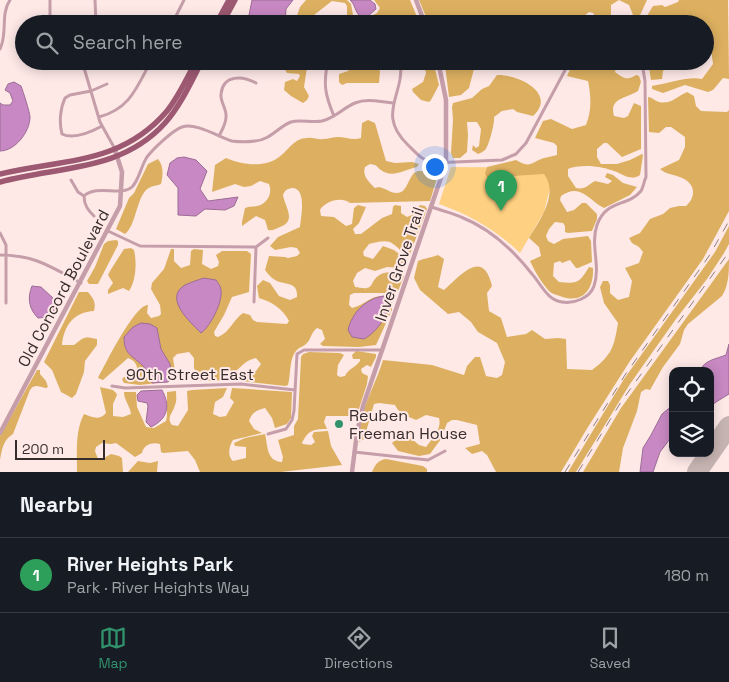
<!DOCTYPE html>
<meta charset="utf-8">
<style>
:root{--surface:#171b24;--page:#242831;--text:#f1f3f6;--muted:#9ea1a6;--line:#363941;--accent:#31926c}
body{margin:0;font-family:"Space Grotesk",sans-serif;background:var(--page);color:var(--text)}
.controls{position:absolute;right:15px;bottom:15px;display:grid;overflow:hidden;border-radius:10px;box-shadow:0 2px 12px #0003}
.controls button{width:45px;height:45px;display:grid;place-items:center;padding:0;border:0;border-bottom:1px solid var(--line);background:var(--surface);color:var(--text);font:25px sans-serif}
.scale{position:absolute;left:15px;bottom:12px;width:90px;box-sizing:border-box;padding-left:5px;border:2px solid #362c2b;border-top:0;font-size:14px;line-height:18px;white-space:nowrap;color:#362c2b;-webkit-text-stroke:4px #fee9e7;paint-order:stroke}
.you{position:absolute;left:434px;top:166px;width:18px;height:18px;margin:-12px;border:4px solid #fff;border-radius:50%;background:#1a73e8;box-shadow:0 0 0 8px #1a73e833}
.badge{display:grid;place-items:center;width:32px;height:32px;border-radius:50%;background:var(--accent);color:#fff;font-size:16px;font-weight:700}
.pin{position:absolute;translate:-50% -41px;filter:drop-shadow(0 1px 2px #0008)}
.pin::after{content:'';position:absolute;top:26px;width:18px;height:15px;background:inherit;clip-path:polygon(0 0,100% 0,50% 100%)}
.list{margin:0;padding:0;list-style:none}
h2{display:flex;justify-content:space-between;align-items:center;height:65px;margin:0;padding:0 20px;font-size:21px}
h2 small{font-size:16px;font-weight:400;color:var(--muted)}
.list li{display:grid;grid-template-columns:32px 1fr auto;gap:15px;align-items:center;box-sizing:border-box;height:75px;padding:0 20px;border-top:1px solid var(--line)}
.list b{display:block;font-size:19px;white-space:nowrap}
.list p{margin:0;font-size:16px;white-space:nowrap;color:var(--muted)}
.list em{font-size:16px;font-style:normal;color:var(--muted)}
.icon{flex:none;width:28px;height:28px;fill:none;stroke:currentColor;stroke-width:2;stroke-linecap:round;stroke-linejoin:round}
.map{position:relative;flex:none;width:729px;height:472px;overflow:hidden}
.search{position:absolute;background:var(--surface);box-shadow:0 2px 12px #0003;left:15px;right:15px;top:15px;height:55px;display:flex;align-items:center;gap:12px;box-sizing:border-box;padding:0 18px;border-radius:28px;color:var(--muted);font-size:19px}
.sheet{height:140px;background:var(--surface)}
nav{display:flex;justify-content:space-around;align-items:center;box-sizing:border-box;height:70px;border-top:1px solid var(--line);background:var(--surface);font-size:14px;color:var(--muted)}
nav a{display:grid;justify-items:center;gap:2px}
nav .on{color:var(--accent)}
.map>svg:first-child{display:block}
.green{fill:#fed182}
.forest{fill:#ddb061}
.water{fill:#c888c3;stroke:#9c6c95}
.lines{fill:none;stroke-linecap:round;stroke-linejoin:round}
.runway{stroke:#c6b4b2;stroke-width:20}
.minor{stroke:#c59eaa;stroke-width:3}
.tertiary{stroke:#c59eaa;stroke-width:4.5}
.primary{stroke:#9d5972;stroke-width:5.5}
.rail{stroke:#8e7f7d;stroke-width:1;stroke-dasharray:9 9;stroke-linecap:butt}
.poi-dot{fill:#31926c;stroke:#fee9e7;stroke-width:2}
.labels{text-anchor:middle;stroke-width:4;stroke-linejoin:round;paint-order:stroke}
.street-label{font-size:16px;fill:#362c2b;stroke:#fee9e7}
.poi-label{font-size:16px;fill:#362c2b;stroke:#fee9e7;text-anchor:start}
</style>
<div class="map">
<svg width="729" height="472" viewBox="0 0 729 472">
<rect width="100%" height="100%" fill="#fee9e7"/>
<path class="green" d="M 451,167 L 555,168 L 544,212 L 520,253 C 496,230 470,215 439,204 Z"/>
<path class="forest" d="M 306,0 L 347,0 L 351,4 L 353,15 L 349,19 L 347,16 L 347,6 L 345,3 L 332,1 L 314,15 L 311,18 L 311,24 L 294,24 L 300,7 Z
M 374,0 L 410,0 L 420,24 L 390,22 L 369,24 L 366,22 L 367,18 L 377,13 L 380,8 Z
M 419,0 L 647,0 L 636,24 L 624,24 L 632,19 L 633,15 L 629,5 L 619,0 L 611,5 L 611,24 L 601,24 L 593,13 L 589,12 L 581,19 L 580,24 L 429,24 Z
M 679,0 L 728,0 L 729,79 L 723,78 L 713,90 L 708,92 L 685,85 L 663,93 L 652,89 L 652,86 C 667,84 687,76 702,79 L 713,64 L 711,49 L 709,46 L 705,46 L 705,24 L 642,24 L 653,6 L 662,5 L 665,7 L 678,2 Z
M 281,61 L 308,61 L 304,87 L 309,96 L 307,100 L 303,103 L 291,96 L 284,90 L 285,82 L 293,79 L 297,81 L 300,76 L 299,74 L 287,73 L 281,63 Z
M 355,61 L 374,61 L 380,71 L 379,83 L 347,83 L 342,85 L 339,82 L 339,74 L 348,71 Z
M 423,61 L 433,61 L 439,85 L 431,100 L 429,102 L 421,100 L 413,92 L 412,89 L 423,82 L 426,73 Z
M 452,61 L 476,61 L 469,88 L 461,95 L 449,97 L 445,65 Z
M 574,61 L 620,61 L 616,67 L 615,72 C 623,78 627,81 636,75 L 639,76 L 641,82 L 638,91 C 625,99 609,98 614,116 L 624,118 L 628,116 L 634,103 L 641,106 L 641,149 L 622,157 L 607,143 L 604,143 L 597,149 L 597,157 L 601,164 L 617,164 L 630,160 L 642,154 L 643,155 L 640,175 C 630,182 622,173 611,170 C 599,166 580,164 568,169 L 568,176 L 576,188 C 585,190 588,185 595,181 L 608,184 L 612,181 L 605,177 L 607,173 L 613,175 L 623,183 L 637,187 L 630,195 L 604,208 C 589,201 581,182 561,196 L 560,200 L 567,212 L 574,210 L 582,203 L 586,203 L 597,214 L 597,219 L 592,231 L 568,233 L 565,232 L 565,226 L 563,223 L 555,222 L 549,229 L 546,236 L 548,241 L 554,244 L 563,239 L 588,236 L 591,241 L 592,262 L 578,268 L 576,268 L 570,260 L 562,263 L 560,261 L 554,263 L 553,276 L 559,282 C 578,284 579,283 589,267 L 593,268 C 594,289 583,305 560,296 C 557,295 552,294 549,291 C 542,283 535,272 530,261 L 541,256 L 539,247 L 529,238 C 540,220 559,194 544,174 L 513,176 L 498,185 L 490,185 L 485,173 L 487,167 L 516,160 C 531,169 531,162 544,158 C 549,157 553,156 557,155 L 557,146 L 554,143 L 535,138 L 543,121 L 551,119 L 572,129 L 586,125 C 592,110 591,96 588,81 L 567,76 Z
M 645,61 L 690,61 L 684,67 L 672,63 L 663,71 L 662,79 L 651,80 L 649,67 Z
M 497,75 C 517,74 558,93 533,116 L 517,112 L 513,109 L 502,111 L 494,117 C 495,122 489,146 485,150 C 483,152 480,153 478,154 L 472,150 L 473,145 L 476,148 L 479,146 L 481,129 L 477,122 L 467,122 L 468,135 L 467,152 L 460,158 L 453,158 L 451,153 L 453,120 L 452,107 L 453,103 L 472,98 L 482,89 L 489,86 Z
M 687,92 L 694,96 L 696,106 L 701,111 L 727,112 L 729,110 L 729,211 L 703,259 L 630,361 L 588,427 L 561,472 L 496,472 L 487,455 L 482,451 L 472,454 L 465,448 L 480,444 L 477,425 L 457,420 L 452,420 L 447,423 L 441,439 L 430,454 L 419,456 L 398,451 L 392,443 L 401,435 L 412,439 L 419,445 L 426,447 C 433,438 442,429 439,418 L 426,415 L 416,420 C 407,416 399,414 395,405 L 379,403 L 374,404 L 364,439 L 359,442 C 357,414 375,387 383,360 L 432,365 L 464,375 L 467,366 L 475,357 L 480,357 L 486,376 L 497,378 L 502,375 L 505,362 L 497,343 L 478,332 L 471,322 L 459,312 L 448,314 L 420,290 L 414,278 L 418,261 C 424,258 431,258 438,255 L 444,259 L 438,287 L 444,290 C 460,276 483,247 492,286 L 487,293 L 489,311 L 501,318 L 507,337 L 526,334 L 532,330 L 545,339 L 558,338 L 566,339 L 567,369 L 592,370 C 612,355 614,347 618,323 L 604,303 L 600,287 L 603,281 L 608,281 L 610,285 L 610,293 L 618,300 L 629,297 L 632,281 L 625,268 L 639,263 L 643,252 L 639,247 L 632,243 L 629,238 L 640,233 L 650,219 L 663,214 L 670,208 L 679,206 L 686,206 C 696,197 696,184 682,178 C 674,174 667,175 660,169 L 679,160 L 685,147 L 685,137 L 671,127 L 666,127 L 659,133 L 649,132 L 648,97 C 652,97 655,101 659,102 C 670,105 678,96 687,92 Z
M 368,120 L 375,123 L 386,161 L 395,163 L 412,162 L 419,164 L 417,167 C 406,169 392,179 381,170 C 379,169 377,166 375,165 L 370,164 L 365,167 C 362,176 369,182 375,188 L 379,187 C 384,188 387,190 391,192 C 407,197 406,182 414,173 L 418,171 L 436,171 L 438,175 L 430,201 L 350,203 C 341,196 325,201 320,210 L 321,216 L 334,217 L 346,226 L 352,224 L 354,208 L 358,205 L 366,207 L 359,223 L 353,229 L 355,234 L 361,234 L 382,218 L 392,214 L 393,207 L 395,205 L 401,206 L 401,213 L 407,217 L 412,215 L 420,205 L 425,206 L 427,209 L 410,254 C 401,254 398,246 390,242 C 384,240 376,242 369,244 L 363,252 L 364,256 L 373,259 L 383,246 L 394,250 L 407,260 L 405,268 L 387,267 L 375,271 L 365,268 L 357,273 L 353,281 L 355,287 C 359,287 364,289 367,288 C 372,287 372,282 375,279 C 382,270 395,271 404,276 L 398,291 L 386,293 L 354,293 L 350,295 L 349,305 L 352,308 C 369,304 371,292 392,298 L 392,310 L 376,345 L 359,347 L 323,346 L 320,344 L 325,339 L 322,330 L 317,328 C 311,332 311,340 306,344 C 303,347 299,347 296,351 C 289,359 291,374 288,385 L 285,386 L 242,381 L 239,379 L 243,373 L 256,371 L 261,364 L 256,358 C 244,360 237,371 228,380 L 200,381 L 194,368 L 194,358 L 189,352 L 177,354 L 173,358 L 176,378 L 174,381 L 140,385 L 124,383 L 122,379 L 124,377 L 136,375 L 138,373 C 137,365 136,361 128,358 L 103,380 L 98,378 C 105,365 135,304 148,305 L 147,313 L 151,318 L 159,316 L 161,314 L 160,305 L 151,289 L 152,283 L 164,269 L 171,249 L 174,249 L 174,261 L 181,268 L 190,265 L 191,251 L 194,249 L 203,250 L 202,264 L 211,269 L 218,266 L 219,262 L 216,255 L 222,251 L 247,251 L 251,254 L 249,292 L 232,297 L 224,315 L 214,332 L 215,336 L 218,337 C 230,332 233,320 243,313 L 250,315 L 253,320 L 257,322 L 287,324 L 289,321 C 283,309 272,302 259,298 L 257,286 L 263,280 L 270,283 L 279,296 L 290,300 L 297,297 C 298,282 287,285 277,281 C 272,279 268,274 265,270 L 269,256 L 285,257 L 288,258 L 297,256 L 300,253 L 297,248 L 291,247 L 275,250 L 270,246 L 278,237 L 300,227 C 301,217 307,188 292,188 C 287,189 285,190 283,195 C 285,207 297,221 280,227 C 275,229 273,231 268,230 L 265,220 L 256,216 L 242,226 L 242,222 L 245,208 C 250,206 252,207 257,206 C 267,204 273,193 269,184 L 260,181 L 251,186 L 244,187 L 235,184 L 212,192 L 215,165 L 226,158 C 241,165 266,168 279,157 C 289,150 294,138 307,138 C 313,137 318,140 323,139 C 328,139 333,137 338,137 C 346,137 353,141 361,138 L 362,123 Z
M 158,159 C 164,166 163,176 161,184 C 156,186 150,186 146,190 C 136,201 136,225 125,234 L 116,229 L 129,198 L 134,193 L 148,164 Z
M 729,226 L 729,244 L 724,253 L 707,279 L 676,319 L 630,384 L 576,472 L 568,472 L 624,379 L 715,252 Z
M 116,240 L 118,241 L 118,245 L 100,280 L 98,284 L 89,284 L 87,281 L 95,267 L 104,244 L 108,241 Z
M 131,248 L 134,250 C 137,262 136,281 129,291 L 123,288 L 108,294 L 108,290 L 113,283 L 108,275 L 110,271 L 124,249 Z
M 729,259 C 729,271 729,285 722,296 L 688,324 L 684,330 L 680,344 L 663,367 L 650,390 L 646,389 L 641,392 L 637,411 L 623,448 L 619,472 L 583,472 L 621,408 Z
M 79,292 L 88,292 C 94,299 96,303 94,311 C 74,312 64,325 62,345 L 74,345 C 84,337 84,336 97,339 L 97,345 L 85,361 L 84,372 L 76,394 L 72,398 L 61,392 L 52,370 L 44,362 Z
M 356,351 L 376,354 L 376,357 L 371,367 L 367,365 L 361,369 L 362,373 L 368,376 L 367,384 L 357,415 L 354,416 L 326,416 L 324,422 L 327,429 C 314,429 308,430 302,443 L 303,444 L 311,445 L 315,442 L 312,436 L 314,432 L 328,431 L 331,446 L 342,465 L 281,472 L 200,472 L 195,460 L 188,451 L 163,453 L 161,452 L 160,444 C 153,442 144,444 142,453 L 135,457 L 116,443 L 111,444 L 102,443 L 96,447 L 95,451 L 98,459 L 104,458 L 111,454 L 119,456 L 122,458 L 123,472 L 77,472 C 77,453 75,431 84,414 C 92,417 99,421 106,413 L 100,387 L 113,390 L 116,393 L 117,395 L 113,404 L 113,416 L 123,417 L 131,414 C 130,406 124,400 124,392 L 136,392 L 137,407 L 146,427 L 154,428 L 166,421 L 167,416 L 167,392 L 176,391 C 176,396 177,401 175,405 C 173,413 166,417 172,425 L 178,426 L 188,410 L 187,391 L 192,390 L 227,388 L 223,397 L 215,402 L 213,414 L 220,417 L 226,416 L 234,402 L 230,398 L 232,388 L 292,392 L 291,418 L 287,424 L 275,428 L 272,418 L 265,408 C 256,410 252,413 249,421 L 254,429 L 262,433 L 233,440 C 229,446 227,456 233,461 L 246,458 L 246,447 L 235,446 L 234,443 L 245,438 L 265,434 C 268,446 266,461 282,462 L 283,457 L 278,440 L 294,435 L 294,426 L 298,419 L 301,357 L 303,354 L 309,352 L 340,353 L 344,355 L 338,365 L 337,375 L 340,377 L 345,376 C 349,368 355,368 360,361 L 360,359 L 353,359 L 352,355 Z
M 37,370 L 40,370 L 40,374 L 46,381 L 48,387 L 46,388 C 39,387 35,383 30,390 L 13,434 C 3,440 2,449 0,460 L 0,436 Z
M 386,459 L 423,466 L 427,469 L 427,472 L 372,472 C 375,465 378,460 386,459 Z
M 138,461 L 150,463 L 158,461 L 157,472 L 128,472 Z"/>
<path class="water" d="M 252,0 L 293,0 L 286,9 L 285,24 L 243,24 L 248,20 Z
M 350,0 L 370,0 L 375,4 L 376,9 L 368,16 L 362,18 C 354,12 356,5 350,0 Z
M 14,82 L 21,86 C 23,91 30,113 30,117 C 30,132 15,151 0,151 L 0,103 L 3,105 L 10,105 L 13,101 L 10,93 L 5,90 L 8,84 Z
M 184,157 L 196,160 L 207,171 L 200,189 L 208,201 L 238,197 L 234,206 L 225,210 L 205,209 L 196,216 L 178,215 L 178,188 L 167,175 L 170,163 L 177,158 Z
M 204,278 L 216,280 C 218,283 221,286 221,290 C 223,302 210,327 201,333 C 190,322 163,298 185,285 C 191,282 198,280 204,278 Z
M 32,286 L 41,287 L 53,298 L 57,307 L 49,317 L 38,318 C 29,309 27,298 32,286 Z
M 384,296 C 394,311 377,332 364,339 L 352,337 L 348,330 C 352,312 367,298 384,296 Z
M 141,323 L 150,324 L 157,328 L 161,349 L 170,364 L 172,378 L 168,382 L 152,383 C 149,378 147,370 143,366 C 132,355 124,355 124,337 L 133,327 Z
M 729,344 L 729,394 L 716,402 L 710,407 L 710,371 L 700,371 C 704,360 716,359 726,355 Z
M 162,390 C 170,405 169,418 151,427 L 146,422 L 148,406 L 147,403 L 138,401 L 137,395 L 141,391 Z
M 673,405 L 673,435 L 660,452 L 653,472 L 640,472 L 643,448 L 651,435 L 662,414 Z"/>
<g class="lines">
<path class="runway" d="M 697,472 L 729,426"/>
<path class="minor" d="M 50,0 L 50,24
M 95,0 L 96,24
M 172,24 L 184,0
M 0,49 C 8,33 0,15 10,0
M 82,61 L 100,122 L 115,149
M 328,61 C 323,84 325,95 334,116
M 400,61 C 406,94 375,113 408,145 C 416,153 422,160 432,163 L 502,160 L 516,154 L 526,143 L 570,61
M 99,117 C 130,109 137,87 151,61
M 102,126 C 91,132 74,140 62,134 C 59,123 60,109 65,98 L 70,95 L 91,91 L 107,84
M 219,136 C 222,130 226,124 226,117 C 227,109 220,102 221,94 C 223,74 243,76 256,83
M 71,180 L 78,192 L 84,196
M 432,207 C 442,211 452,213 461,217 C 489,228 514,251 532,274 C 541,284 547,300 562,302 C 574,304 590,298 594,286 C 601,266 590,245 597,225 C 606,199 628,207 641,191 C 643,188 644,181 646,177 L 645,81 L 643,69 L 639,61
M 94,216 C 88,210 84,205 84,196 C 97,184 121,197 132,187 C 139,180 141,166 147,157 C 153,149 173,130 182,127 C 195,122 219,137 232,141 C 239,142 248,142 255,141 C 270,140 278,127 291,122 C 300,119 312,123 322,121 C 335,118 343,108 355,103 C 367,98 380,102 393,103
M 108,231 L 140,246 L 256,247 L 268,238
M 0,233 L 6,245 L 6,303
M 0,255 C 35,255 51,267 81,283
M 254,302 L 256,247
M 112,386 L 125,388 L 241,384 L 295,390
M 268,434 L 286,429 L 292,420 L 294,411 L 297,354 L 304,350 L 382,350
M 354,452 L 428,460 L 445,451"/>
<path class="tertiary" d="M 416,0 L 425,24
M 0,433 L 120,206 L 122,172 L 115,150
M 352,472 L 357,433 L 363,406 L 446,163 L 446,100 L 438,61"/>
<path class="primary" d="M 216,24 L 229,0
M 222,24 L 235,0
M 0,174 C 62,159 121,165 167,111 C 179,96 187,78 196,61
M 0,182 C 58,166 121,172 165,123 C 181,105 191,82 202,61"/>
<path class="rail" d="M 565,472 L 625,375 L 709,256 L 729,221
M 578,472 L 621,402 L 729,252"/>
</g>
<circle class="poi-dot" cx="339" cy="424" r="5"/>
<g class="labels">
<g class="street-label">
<text transform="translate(399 264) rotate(-71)" y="6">Inver Grove Trail</text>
<text transform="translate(63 288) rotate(-62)" y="6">Old Concord Boulevard</text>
<text x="190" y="380">90th Street East</text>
</g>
<g class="poi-label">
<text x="349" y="421">Reuben<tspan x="349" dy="18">Freeman House</tspan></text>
</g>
</g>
</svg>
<div class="controls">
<button><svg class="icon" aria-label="locate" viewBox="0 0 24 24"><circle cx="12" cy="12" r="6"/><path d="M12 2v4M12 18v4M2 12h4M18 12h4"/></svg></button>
<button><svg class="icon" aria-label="layers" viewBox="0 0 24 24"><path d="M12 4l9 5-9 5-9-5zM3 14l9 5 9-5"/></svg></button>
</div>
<div class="scale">200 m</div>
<div class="you"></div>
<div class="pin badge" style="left:501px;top:211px;background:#2e9e5b">1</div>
<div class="search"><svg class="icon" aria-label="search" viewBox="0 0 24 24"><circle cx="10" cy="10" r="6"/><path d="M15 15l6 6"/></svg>Search here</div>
</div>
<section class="sheet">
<h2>Nearby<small></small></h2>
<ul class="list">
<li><span class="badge" style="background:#2e9e5b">1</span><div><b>River Heights Park</b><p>Park · River Heights Way</p></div><em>180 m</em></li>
</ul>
</section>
<nav>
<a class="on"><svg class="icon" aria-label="map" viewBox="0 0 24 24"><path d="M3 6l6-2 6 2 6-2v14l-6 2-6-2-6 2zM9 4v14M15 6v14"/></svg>Map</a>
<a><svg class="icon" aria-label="directions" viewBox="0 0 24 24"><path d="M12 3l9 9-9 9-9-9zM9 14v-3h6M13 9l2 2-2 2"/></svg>Directions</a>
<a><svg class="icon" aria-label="saved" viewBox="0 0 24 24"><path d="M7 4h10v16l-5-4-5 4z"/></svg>Saved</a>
</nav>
